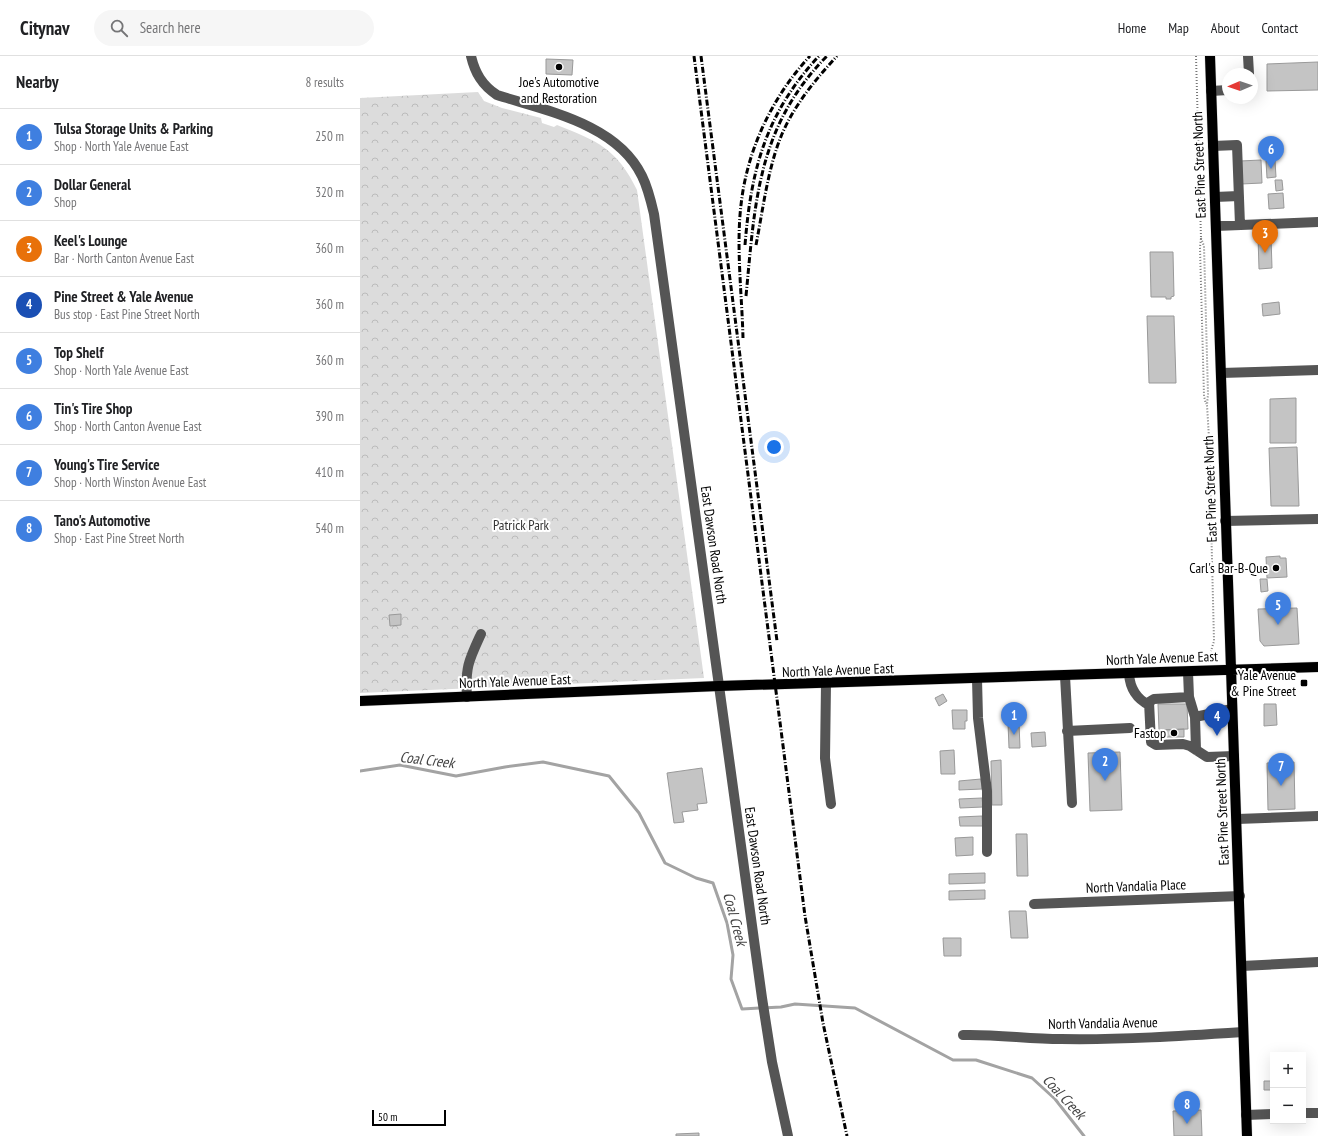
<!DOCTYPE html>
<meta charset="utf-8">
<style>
:root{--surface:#fff;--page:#f6f6f6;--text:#202124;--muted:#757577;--line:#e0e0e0;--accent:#1a73e8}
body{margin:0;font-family:"PT Sans Narrow",sans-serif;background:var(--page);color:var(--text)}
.controls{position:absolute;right:12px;bottom:12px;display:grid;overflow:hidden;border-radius:0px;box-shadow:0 4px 16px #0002}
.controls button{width:36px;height:36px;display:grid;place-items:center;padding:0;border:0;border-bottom:1px solid var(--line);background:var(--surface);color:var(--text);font:20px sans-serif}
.compass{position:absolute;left:862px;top:12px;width:36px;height:36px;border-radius:50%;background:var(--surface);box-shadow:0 4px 16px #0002;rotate:268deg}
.scale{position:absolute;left:12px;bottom:10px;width:74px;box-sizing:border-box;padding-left:4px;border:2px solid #000;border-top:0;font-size:11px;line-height:14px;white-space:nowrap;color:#000;-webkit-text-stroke:3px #fff;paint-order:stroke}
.you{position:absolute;left:414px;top:391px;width:14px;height:14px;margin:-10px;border:3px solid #fff;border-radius:50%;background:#1a73e8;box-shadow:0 0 0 6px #1a73e833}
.badge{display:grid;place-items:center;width:26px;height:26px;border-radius:50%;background:var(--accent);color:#fff;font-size:13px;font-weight:700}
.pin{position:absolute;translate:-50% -33px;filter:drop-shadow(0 1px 2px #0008)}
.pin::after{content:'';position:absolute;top:21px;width:14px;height:12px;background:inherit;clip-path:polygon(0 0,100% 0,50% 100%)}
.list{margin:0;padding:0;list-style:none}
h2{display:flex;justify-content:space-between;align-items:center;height:52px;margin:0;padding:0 16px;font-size:17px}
h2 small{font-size:13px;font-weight:400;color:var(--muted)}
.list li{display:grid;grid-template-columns:26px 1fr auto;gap:12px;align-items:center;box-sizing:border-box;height:56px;padding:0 16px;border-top:1px solid var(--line)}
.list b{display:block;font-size:15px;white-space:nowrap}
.list p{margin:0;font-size:13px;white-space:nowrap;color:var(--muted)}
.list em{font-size:13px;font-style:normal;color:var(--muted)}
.icon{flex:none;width:22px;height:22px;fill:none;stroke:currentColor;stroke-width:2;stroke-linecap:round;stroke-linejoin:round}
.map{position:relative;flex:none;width:958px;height:1080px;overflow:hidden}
header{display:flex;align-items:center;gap:24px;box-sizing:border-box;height:56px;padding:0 20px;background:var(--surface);border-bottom:1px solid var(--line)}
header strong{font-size:19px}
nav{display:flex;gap:22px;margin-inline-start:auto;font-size:14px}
.search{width:280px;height:36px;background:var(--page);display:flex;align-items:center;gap:10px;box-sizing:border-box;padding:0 14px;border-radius:22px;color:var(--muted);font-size:15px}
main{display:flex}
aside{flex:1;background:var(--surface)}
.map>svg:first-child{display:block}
.park{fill:url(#park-crowns)}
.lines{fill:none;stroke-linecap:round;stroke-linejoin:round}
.stream{stroke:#a3a3a3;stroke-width:3}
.building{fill:#c4c4c4;stroke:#999}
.major-casing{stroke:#dbdbdb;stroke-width:11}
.path{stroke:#777;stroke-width:2;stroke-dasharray:1 2;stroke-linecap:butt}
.minor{stroke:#555;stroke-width:10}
.major{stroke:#000;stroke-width:10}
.rail{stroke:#000;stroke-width:3;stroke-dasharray:6 2 1 2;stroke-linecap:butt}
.poi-dot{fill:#000;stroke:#fff;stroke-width:1.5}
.labels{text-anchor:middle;stroke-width:4;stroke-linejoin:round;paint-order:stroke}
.poi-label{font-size:14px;fill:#000;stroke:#fff;text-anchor:end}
.street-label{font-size:14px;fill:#000;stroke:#fff}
.park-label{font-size:14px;fill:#333;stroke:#fff}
.water-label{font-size:15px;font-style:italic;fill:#444;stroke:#fff}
</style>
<header>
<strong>Citynav</strong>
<div class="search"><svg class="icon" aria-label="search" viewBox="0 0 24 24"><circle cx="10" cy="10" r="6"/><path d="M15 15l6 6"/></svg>Search here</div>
<nav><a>Home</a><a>Map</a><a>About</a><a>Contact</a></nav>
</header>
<main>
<aside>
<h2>Nearby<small>8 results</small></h2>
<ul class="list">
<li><span class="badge" style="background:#3f7fe0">1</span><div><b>Tulsa Storage Units &amp; Parking</b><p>Shop · North Yale Avenue East</p></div><em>250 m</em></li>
<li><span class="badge" style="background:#3f7fe0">2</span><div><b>Dollar General</b><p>Shop</p></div><em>320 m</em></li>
<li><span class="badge" style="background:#e8710a">3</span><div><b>Keel's Lounge</b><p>Bar · North Canton Avenue East</p></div><em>360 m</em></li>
<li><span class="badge" style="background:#1a4fb4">4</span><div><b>Pine Street &amp; Yale Avenue</b><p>Bus stop · East Pine Street North</p></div><em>360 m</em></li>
<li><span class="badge" style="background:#3f7fe0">5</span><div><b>Top Shelf</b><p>Shop · North Yale Avenue East</p></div><em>360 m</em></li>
<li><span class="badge" style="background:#3f7fe0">6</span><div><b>Tin's Tire Shop</b><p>Shop · North Canton Avenue East</p></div><em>390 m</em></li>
<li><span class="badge" style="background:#3f7fe0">7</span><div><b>Young's Tire Service</b><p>Shop · North Winston Avenue East</p></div><em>410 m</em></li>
<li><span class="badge" style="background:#3f7fe0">8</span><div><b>Tano's Automotive</b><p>Shop · East Pine Street North</p></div><em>540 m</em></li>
</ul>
</aside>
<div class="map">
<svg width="958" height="1080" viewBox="0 0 958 1080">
<defs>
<pattern id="park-crowns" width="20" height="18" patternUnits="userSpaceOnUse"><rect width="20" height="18" fill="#dcdcdc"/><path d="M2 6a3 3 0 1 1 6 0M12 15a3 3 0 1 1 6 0" fill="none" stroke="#bbb"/></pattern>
</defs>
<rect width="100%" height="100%" fill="#fff"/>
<path class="park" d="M 118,36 L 124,45 L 142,52 L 181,62 L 182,67 L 194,71 L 197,69 C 238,85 257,93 277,134 L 344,622 L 0,637 L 0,42 Z"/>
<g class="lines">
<path class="stream" d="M 0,715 L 40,709 L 96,720 L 145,711 L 183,706 L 249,720 L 279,757 L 305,807 L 336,822 L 353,827 L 367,867 L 373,899 L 371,923 L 382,953 L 421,951 L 435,948 L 495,952 L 593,1004 L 616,1004 L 672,1022 L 695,1043 L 724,1080"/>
</g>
<path class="building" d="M 186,3 L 213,4 L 212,19 L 186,18 Z
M 958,6 L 958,34 L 907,35 L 907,8 Z
M 901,104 L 902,127 L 881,128 L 880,105 Z
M 906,105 L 915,105 L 916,121 L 907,122 Z
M 915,124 L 922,124 L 923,134 L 916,135 Z
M 923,137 L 924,152 L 909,153 L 908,138 Z
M 898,181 L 911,181 L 912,212 L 899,213 Z
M 790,196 L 813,196 L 814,240 L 811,241 L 811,243 L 806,243 L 806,241 L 791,241 Z
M 919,246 L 920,258 L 903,260 L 902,248 Z
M 787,260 L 814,260 L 816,327 L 789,327 Z
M 936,342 L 936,387 L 910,387 L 910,343 Z
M 937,391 L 939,450 L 911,450 L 909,392 Z
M 920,500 L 920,502 L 926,502 L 927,521 L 907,522 L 906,501 Z
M 900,523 L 907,523 L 908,535 L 901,536 Z
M 937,552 L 939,588 L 904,590 L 900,585 L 898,553 Z
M 41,558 L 41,569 L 30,570 L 29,559 Z
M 583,638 L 587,645 L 579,650 L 575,642 Z
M 798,648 L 827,648 L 828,673 L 799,674 Z
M 904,648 L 916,648 L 917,669 L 904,670 Z
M 592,654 L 607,654 L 607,665 L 605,665 L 605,673 L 593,673 Z
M 648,667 L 659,667 L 660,692 L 649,692 Z
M 824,673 L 824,681 L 803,681 L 803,674 Z
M 685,676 L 686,690 L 672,691 L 671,677 Z
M 594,694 L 595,718 L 581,718 L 580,695 Z
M 760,696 L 762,754 L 730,755 L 728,697 Z
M 641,704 L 642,749 L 632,749 L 631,705 Z
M 934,706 L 935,753 L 908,754 L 907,707 Z
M 342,712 L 347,747 L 337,748 L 338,754 L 322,756 L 324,766 L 314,767 L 307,717 Z
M 621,723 L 622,733 L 599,734 L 599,725 Z
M 622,742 L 623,751 L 600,752 L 599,743 Z
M 622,760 L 623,770 L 600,770 L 599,761 Z
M 656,778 L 667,778 L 668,820 L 657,820 Z
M 613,781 L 613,799 L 596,800 L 595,782 Z
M 625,817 L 625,827 L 589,828 L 589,818 Z
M 625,834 L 625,843 L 589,844 L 589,835 Z
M 649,855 L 666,855 L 668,882 L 651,882 Z
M 583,882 L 601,882 L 601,900 L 584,900 Z
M 904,1025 L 912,1025 L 912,1034 L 904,1034 Z
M 841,1054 L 842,1080 L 814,1080 L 813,1055 Z
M 339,1077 L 339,1080 L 316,1080 L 316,1078 Z"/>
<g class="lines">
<g class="major-casing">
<path id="major" d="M 850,0 L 887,1080
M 0,645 L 359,630 L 958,611"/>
</g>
<path class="path" d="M 836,0 L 841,182 L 840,191 L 844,340 L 846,348
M 841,182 L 844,190 L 848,338 L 847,349 L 849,382 L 854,585 L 851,595"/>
<path class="minor" d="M 111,0 C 115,17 122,29 137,39 C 187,55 257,68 282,120 C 288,132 291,145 294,158 L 402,942 L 412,1006 L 428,1080
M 888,0 L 889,18
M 851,35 L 868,34
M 853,90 L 877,89 L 880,169
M 855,141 L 879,140
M 856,170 L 958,166
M 861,317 L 958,314
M 865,465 L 958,463
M 828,616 L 829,641 L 794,643 L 789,646 L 791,686 L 796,689 L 823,688 L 830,690 L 847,701 L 874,700
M 769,618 C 770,632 777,643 789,649
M 705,620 L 712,747
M 617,623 L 618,662 L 627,735 L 627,796
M 466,628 L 465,702 L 471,748
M 107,641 C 105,611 109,604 121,578
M 829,641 L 835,661 L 836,694
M 835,661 L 872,653
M 707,675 L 770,672
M 877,763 L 958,760
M 674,848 L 880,840
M 882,910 L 958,906
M 603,979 C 636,978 668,983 701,983 C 761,984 822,980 883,976
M 943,1057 L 958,1057
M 886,1059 L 913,1058"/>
<use href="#major" class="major"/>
<path class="rail" d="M 334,0 L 445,860 L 463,967 L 487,1080
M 341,0 L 417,585
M 385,189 C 391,113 406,57 459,0
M 396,189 C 403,153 408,111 422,78 C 435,48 456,23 477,0
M 386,240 C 395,147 397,71 467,0
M 383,282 C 382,240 376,190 381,149 C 387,94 412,41 450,0"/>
</g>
<g class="poi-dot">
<circle cx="199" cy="11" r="4"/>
<circle cx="916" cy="512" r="4"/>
<rect x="940" y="623" width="8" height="8" rx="2"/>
<circle cx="814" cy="677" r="4"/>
</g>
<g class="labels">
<g class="poi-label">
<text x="199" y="31" text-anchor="middle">Joe's Automotive<tspan x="199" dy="16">and Restoration</tspan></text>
<text x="908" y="517">Carl's Bar-B-Que</text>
<text x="936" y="624">Yale Avenue<tspan x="936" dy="16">&amp; Pine Street</tspan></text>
<text x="806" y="682">Fastop</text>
</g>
<g class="street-label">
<text transform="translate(839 109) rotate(-92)" y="5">East Pine Street North</text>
<text transform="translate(850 433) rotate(-92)" y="5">East Pine Street North</text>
<text transform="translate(354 489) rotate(82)" y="5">East Dawson Road North</text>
<text transform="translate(802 602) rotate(-2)" y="5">North Yale Avenue East</text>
<text transform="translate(478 614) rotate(-2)" y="5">North Yale Avenue East</text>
<text transform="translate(155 625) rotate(-2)" y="5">North Yale Avenue East</text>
<text transform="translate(862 756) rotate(-92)" y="5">East Pine Street North</text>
<text transform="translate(398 810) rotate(82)" y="5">East Dawson Road North</text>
<text transform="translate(776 830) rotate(-2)" y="5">North Vandalia Place</text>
<text transform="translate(743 967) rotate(-1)" y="5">North Vandalia Avenue</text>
</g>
<g class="park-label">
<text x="161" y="474">Patrick Park</text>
</g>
<g class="water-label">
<text transform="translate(67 704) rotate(7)" y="5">Coal Creek</text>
<text transform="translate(375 863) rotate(75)" y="5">Coal Creek</text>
<text transform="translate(704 1041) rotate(47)" y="5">Coal Creek</text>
</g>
</g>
</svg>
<div class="controls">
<button>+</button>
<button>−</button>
</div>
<svg class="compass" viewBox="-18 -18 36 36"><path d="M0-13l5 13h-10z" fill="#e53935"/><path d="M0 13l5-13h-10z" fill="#757577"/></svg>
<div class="scale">50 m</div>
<div class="you"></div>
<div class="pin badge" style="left:654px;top:679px;background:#3f7fe0">1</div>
<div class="pin badge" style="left:745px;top:725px;background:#3f7fe0">2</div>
<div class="pin badge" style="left:905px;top:197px;background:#e8710a">3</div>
<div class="pin badge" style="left:857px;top:680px;background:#1a4fb4">4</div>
<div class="pin badge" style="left:918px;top:569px;background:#3f7fe0">5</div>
<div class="pin badge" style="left:911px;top:113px;background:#3f7fe0">6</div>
<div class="pin badge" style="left:921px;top:730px;background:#3f7fe0">7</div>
<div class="pin badge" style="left:827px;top:1068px;background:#3f7fe0">8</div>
</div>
</main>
